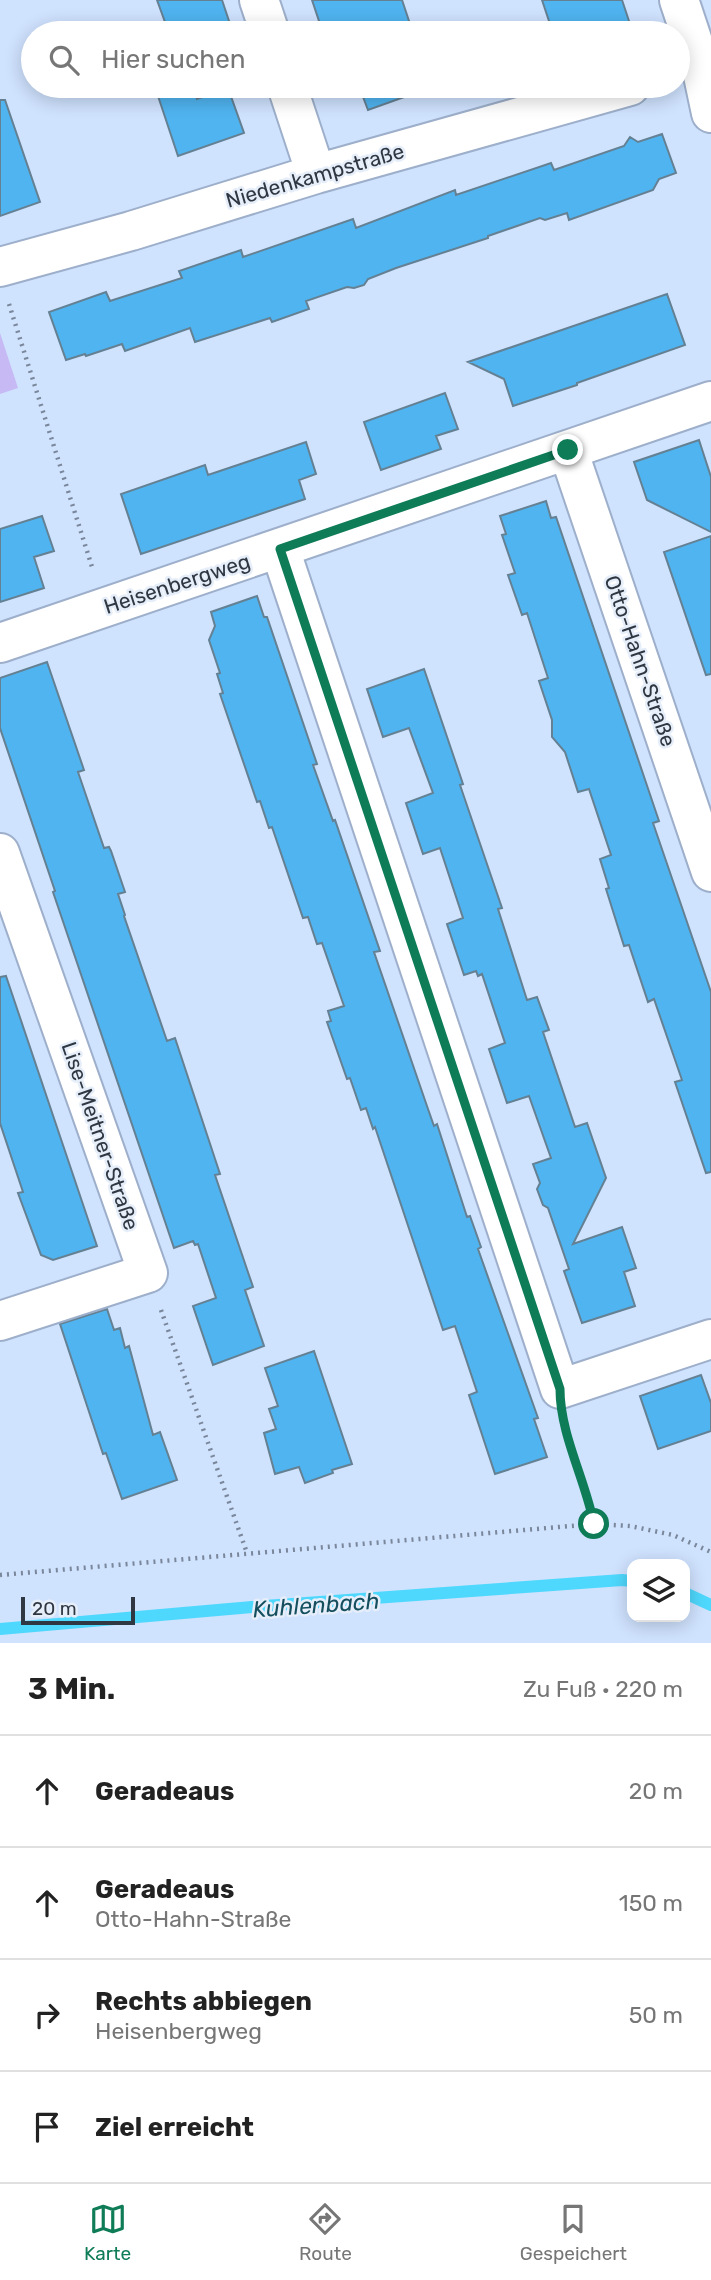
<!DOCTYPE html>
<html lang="de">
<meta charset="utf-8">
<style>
:root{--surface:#fff;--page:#f2f2f2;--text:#222;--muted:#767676;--line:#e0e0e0;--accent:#0f7c58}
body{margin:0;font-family:Rubik,sans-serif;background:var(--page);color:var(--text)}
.controls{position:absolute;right:21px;bottom:21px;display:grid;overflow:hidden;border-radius:14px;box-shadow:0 4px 18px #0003}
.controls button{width:63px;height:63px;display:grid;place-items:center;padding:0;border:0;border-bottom:2px solid var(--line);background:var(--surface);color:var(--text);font:35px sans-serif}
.scale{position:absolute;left:21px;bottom:18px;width:114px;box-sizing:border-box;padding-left:7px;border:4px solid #2f3742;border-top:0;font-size:19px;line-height:24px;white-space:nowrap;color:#2f3742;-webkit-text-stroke:5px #e6eefa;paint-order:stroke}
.stop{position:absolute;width:21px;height:21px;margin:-16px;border:5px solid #0f7c58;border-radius:50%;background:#fff}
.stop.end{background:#0f7c58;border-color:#fff;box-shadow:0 2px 7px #0008}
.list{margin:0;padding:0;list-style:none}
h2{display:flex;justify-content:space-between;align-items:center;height:91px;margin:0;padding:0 28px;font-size:30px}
h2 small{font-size:23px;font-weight:400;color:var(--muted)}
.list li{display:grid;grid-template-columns:46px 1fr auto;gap:21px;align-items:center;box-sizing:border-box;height:112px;padding:0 28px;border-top:2px solid var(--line)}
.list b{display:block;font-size:26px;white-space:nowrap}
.list p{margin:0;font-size:23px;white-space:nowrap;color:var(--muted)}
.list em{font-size:23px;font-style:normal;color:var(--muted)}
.icon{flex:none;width:38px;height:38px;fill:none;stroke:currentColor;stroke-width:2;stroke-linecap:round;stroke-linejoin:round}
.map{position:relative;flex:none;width:711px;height:1643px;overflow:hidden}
.search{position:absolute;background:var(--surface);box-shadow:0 4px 18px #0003;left:21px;right:21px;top:21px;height:77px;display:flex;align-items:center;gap:18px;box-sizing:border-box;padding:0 24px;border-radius:38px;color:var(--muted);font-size:26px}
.sheet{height:539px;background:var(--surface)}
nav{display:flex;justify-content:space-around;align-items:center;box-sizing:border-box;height:98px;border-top:2px solid var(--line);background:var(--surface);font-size:19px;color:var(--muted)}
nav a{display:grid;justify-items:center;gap:4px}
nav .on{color:var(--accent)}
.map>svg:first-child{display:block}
.green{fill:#c6b9f4}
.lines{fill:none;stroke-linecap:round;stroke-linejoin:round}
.stream{stroke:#4ed8fd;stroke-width:12}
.building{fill:#50b4f0;stroke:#648093;stroke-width:2}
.minor-casing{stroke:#9dafca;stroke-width:42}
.path{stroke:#7a879a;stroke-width:4.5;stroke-dasharray:2 5;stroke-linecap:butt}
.minor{stroke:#fff;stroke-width:38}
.route{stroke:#0f7c58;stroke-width:9}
.labels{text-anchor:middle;stroke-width:5;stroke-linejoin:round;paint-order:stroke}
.street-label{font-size:21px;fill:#2f3742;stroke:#e6eefa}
.water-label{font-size:23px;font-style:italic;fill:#154f5e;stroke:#e6eefa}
</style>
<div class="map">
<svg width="711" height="1643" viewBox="0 0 711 1643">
<rect width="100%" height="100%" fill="#cfe2fe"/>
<path class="green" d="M 0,333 L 18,388 L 0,394 Z"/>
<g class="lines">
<path class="stream" d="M 685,1593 L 711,1605
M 0,1629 L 252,1607 L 622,1580 L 632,1581"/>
</g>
<path class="building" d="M 157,0 L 222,0 L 233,33 L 169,33 Z
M 312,0 L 402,0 L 413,33 L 323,33 Z
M 542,0 L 622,0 L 630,24 L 603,33 L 553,33 Z
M 188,86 L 193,86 L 197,99 L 228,88 L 244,133 L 178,156 L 158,96 Z
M 359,86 L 431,86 L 432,87 L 368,110 Z
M 0,100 L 5,100 L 40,202 L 0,216 Z
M 662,134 L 676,173 L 659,179 L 653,190 L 569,220 L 567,213 L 545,220 L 540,218 L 488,236 L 488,238 L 396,268 L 368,279 L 364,285 L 354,288 L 347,287 L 306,301 L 309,309 L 272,322 L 270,318 L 195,342 L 190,328 L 125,351 L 122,344 L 86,356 L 85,354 L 66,360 L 49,312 L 106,292 L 110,301 L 182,278 L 179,271 L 241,250 L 243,257 L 353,219 L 356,228 L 455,190 L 456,195 L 551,163 L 554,170 L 624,146 L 630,137 L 638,142 Z
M 667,294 L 685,345 L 577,383 L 577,385 L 513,406 L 504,379 L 468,362 Z
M 445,393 L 458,429 L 436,436 L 441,449 L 381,470 L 364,422 Z
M 699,440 L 711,477 L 711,532 L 647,500 L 634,462 Z
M 306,442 L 316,474 L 299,480 L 305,499 L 141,554 L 121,494 L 205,465 L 208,475 Z
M 546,501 L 551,518 L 556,517 L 659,821 L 653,823 L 711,992 L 711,1172 L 706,1173 L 675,1082 L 682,1080 L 654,999 L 648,1002 L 629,945 L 624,946 L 606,889 L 609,888 L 600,859 L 611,855 L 589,789 L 578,792 L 565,752 L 552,737 L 552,720 L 539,681 L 548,678 L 527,613 L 522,615 L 508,575 L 515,573 L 502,535 L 506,534 L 500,516 Z
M 42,516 L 54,551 L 34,557 L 44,588 L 0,602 L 0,529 Z
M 711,536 L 711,674 L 706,675 L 664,552 Z
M 257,596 L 264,617 L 267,617 L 317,764 L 313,765 L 333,821 L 335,820 L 380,951 L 374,952 L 428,1109 L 434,1126 L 437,1124 L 467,1217 L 470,1216 L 481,1247 L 478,1249 L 538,1418 L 534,1419 L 547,1457 L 495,1474 L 469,1395 L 477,1392 L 455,1326 L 443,1330 L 375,1127 L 373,1129 L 366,1108 L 361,1110 L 350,1078 L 347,1079 L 327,1022 L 331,1021 L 328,1011 L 344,1006 L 322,943 L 317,944 L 308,917 L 303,918 L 272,827 L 269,828 L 260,801 L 257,802 L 220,694 L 223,693 L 217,674 L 220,673 L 209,640 L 215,626 L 211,612 Z
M 47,662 L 84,770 L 78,772 L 104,848 L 109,847 L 111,851 L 125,892 L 118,894 L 125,915 L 124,916 L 167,1041 L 175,1038 L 220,1174 L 215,1175 L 253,1287 L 245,1290 L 264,1346 L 213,1365 L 193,1306 L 216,1298 L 198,1244 L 195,1245 L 193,1241 L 174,1248 L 53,892 L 55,891 L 0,728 L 0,678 Z
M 424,669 L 463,784 L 460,785 L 502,908 L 498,909 L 527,1000 L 537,997 L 549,1030 L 543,1032 L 575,1127 L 587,1123 L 606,1178 L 573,1244 L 622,1227 L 636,1268 L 624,1272 L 635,1306 L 582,1323 L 564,1271 L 569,1269 L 548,1208 L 543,1205 L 537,1189 L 540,1183 L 533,1164 L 551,1158 L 529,1096 L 507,1103 L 489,1049 L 505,1043 L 482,974 L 478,976 L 476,971 L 464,975 L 447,924 L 463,918 L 440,848 L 423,854 L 406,803 L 433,793 L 409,728 L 383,737 L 367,689 Z
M 6,976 L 97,1246 L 53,1260 L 41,1255 L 18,1193 L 23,1192 L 0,1123 L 0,977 Z
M 107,1309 L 114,1330 L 120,1328 L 125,1348 L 129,1346 L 153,1435 L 160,1432 L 177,1480 L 122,1499 L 106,1453 L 103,1454 L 60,1324 Z
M 314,1351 L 352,1464 L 332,1470 L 333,1473 L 305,1483 L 299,1467 L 275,1474 L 264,1433 L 276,1429 L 269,1409 L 278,1406 L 265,1368 Z
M 701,1375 L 711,1403 L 711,1431 L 658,1449 L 640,1396 Z"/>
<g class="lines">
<g class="minor-casing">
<path id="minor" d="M 259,0 L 270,33
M 679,0 L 701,66 L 711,113
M 287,86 L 316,174
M 0,267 L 131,231 L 316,174 L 630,86
M 568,450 L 711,872
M 280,549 L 560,1389 L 711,1339
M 0,643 L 711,401
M 0,853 L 148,1273 L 0,1321"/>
</g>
<path class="path" d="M 9,304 L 93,570
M 161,1310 L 247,1553
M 566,1427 L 589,1498 L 594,1524
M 0,1575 L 594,1524 L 630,1526 L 673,1535 L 711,1552"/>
<use href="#minor" class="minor"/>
</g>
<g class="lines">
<path class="route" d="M 568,450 L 280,549 L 560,1389 C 560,1434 585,1479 594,1524"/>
</g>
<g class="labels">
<g class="street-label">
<text transform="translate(315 176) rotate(-16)" y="7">Niedenkampstraße</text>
<text transform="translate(177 584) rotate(-18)" y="7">Heisenbergweg</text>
<text transform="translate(640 661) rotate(71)" y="7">Otto-Hahn-Straße</text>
<text transform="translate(100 1136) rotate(71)" y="7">Lise-Meitner-Straße</text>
</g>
<g class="water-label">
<text transform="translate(316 1605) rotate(-4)" y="8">Kuhlenbach</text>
</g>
</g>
</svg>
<div class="controls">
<button><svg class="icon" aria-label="layers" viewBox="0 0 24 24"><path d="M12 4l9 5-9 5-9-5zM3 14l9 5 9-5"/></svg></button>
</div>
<div class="scale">20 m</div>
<div class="stop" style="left:594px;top:1524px"></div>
<div class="stop end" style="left:568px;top:450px"></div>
<div class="search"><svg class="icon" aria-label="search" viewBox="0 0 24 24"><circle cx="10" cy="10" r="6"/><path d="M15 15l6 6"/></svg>Hier suchen</div>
</div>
<section class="sheet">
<h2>3 Min.<small>Zu Fuß · 220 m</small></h2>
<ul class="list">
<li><svg class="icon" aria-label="ahead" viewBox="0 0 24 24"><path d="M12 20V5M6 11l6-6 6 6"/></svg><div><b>Geradeaus</b></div><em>20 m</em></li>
<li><svg class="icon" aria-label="ahead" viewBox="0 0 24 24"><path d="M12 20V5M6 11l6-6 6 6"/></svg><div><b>Geradeaus</b><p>Otto-Hahn-Straße</p></div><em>150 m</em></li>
<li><svg class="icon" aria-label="right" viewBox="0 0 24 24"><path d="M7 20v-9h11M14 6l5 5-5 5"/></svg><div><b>Rechts abbiegen</b><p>Heisenbergweg</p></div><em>50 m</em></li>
<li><svg class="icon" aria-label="arrive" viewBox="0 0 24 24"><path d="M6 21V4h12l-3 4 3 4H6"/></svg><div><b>Ziel erreicht</b></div></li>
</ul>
</section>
<nav>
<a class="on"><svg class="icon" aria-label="map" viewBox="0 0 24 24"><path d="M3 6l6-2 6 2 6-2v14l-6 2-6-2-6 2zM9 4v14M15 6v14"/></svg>Karte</a>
<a><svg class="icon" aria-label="directions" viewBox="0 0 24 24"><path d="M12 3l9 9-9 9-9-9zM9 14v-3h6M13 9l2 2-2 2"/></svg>Route</a>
<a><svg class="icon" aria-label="saved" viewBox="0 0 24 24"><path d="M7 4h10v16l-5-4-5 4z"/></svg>Gespeichert</a>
</nav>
